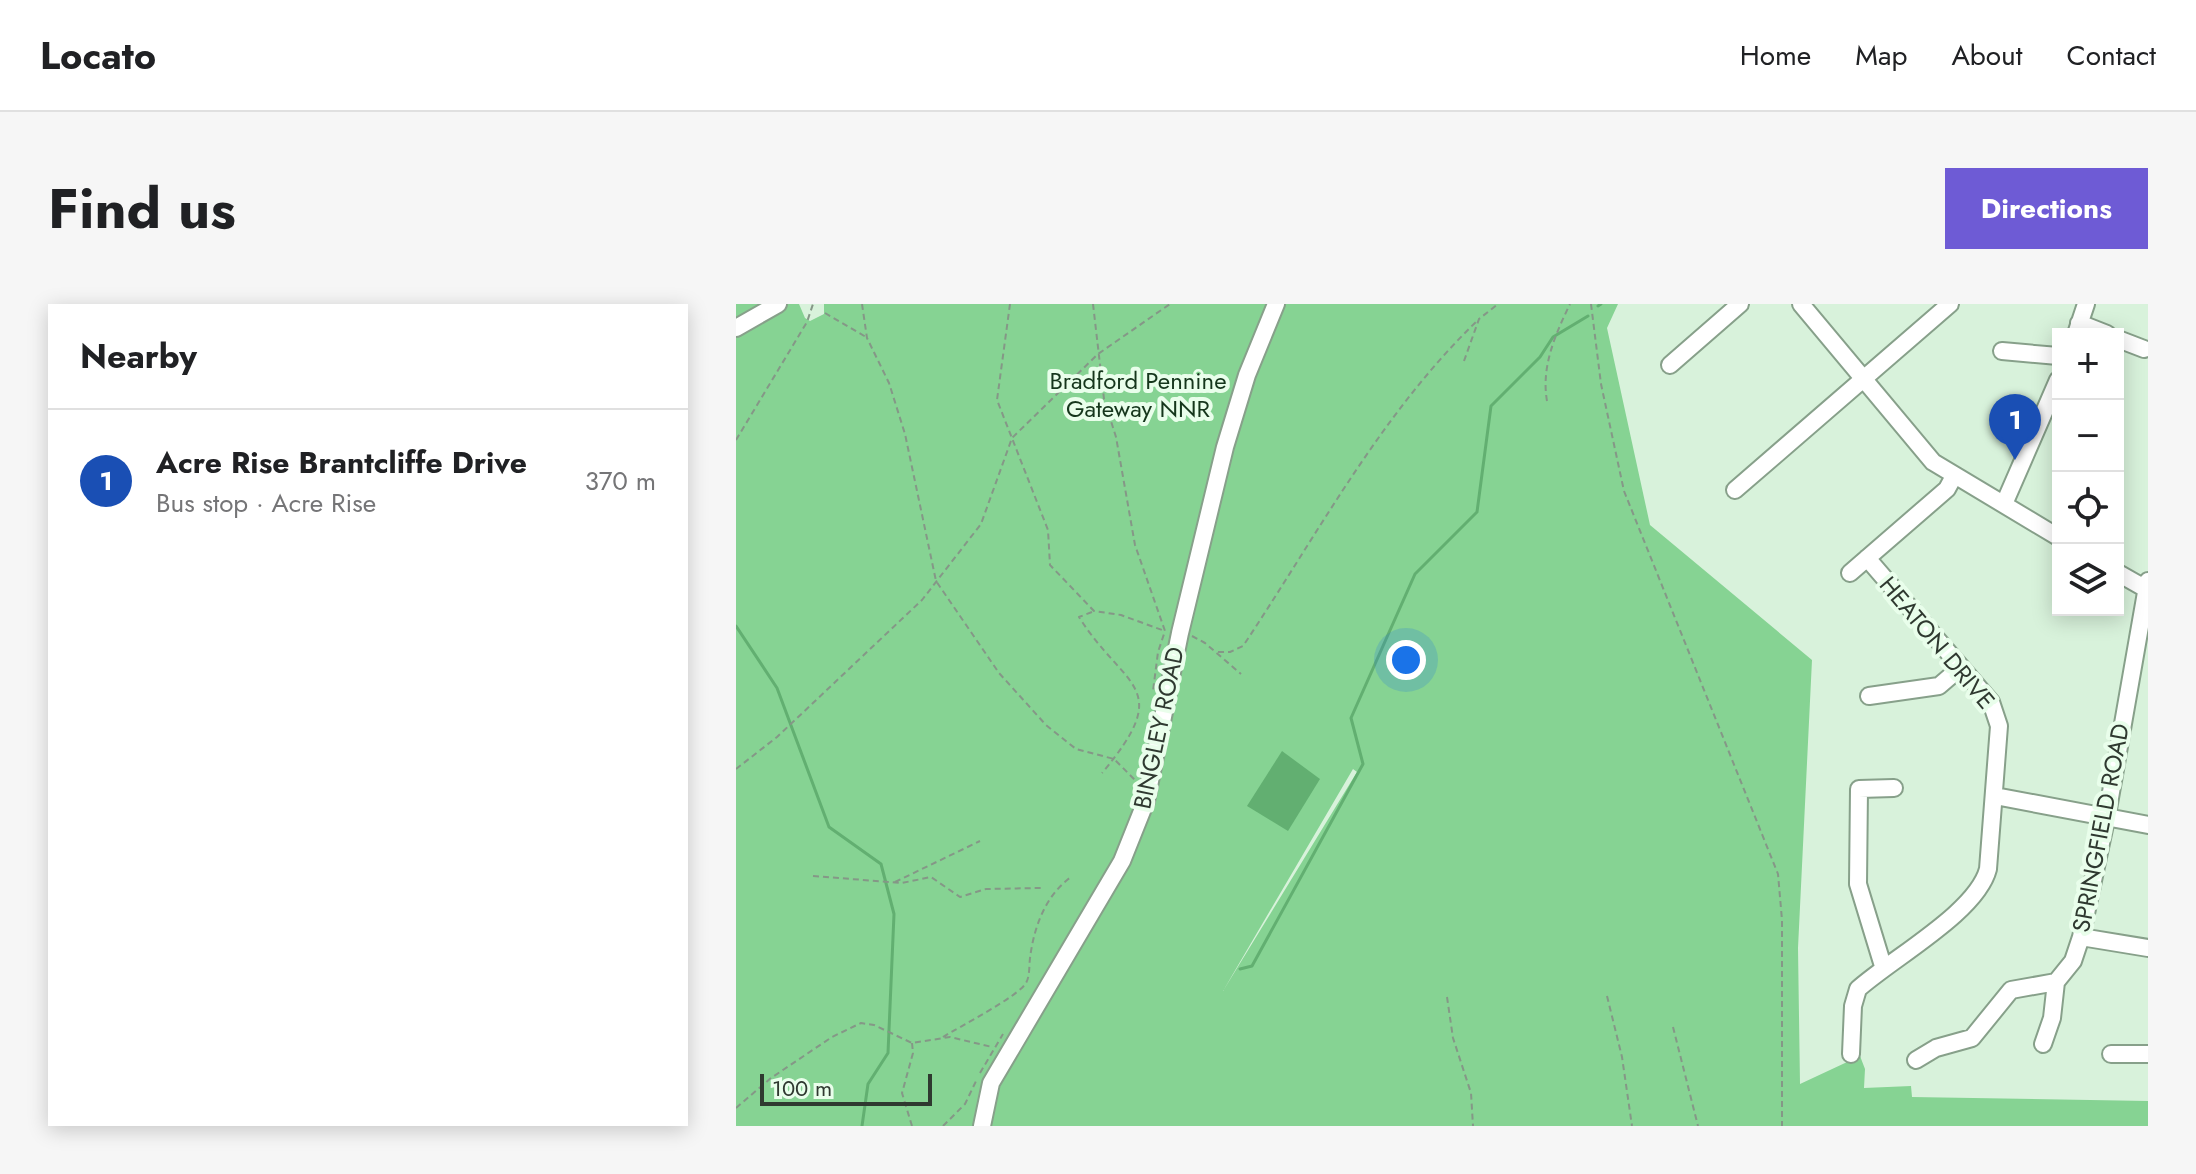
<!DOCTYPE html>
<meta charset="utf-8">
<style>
:root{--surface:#fff;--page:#f6f6f6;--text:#202124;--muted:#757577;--line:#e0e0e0;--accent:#6e5bd5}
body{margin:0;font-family:Jost,sans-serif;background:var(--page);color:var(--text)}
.controls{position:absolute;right:24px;top:24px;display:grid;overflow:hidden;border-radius:0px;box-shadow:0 4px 20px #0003}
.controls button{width:72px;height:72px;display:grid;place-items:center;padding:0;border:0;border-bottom:2px solid var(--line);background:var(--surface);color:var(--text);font:40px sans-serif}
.scale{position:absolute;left:24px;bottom:20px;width:172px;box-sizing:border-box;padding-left:8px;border:4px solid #2f3930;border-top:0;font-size:22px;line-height:28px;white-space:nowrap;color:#2f3930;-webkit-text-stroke:6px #e9feeb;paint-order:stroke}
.you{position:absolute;left:670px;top:356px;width:28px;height:28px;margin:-20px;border:6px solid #fff;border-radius:50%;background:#1a73e8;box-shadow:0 0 0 12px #1a73e833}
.badge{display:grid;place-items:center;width:52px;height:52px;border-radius:50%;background:var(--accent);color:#fff;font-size:26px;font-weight:700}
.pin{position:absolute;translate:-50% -66px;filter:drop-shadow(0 2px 4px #0008)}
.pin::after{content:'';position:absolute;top:42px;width:28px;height:24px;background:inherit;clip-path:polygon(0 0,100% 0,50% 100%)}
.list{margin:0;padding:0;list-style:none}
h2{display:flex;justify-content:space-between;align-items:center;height:104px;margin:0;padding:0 32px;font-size:34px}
h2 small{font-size:26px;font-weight:400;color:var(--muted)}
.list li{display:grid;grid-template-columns:52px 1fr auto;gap:24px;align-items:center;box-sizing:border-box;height:144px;padding:0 32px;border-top:2px solid var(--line)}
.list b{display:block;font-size:30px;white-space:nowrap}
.list p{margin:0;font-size:26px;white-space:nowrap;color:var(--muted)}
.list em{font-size:26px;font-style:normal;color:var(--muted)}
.icon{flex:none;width:44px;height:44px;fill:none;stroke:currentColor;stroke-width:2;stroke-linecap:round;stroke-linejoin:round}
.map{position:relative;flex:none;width:1412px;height:822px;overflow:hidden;border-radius:0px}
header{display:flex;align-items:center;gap:48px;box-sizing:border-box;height:112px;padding:0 40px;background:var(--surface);border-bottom:2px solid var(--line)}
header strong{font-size:38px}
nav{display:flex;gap:44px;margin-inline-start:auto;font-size:28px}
.intro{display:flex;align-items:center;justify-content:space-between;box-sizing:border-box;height:192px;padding:0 48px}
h1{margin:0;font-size:56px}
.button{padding:20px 36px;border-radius:0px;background:var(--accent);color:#fff;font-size:28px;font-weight:700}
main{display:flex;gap:48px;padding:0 48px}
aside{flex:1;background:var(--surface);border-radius:0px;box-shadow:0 4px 20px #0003}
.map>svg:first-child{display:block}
.green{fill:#86d393;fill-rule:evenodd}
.water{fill:#62af71}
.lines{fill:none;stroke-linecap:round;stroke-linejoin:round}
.stream{stroke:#62af71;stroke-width:3}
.minor-casing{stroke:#87a08a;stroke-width:20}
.path{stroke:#859787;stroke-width:2;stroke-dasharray:6 4;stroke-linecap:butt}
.minor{stroke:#fff;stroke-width:16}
.labels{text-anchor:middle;stroke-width:8;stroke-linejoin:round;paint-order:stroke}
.park-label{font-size:24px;fill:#15361c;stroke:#e9feeb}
.street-label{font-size:24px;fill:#2f3930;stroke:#e9feeb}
</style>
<header>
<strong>Locato</strong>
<nav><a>Home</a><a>Map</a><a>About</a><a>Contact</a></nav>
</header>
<div class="intro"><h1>Find us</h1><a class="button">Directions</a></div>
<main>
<aside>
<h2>Nearby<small></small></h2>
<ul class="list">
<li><span class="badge" style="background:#1a4fb4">1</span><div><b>Acre Rise Brantcliffe Drive</b><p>Bus stop · Acre Rise</p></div><em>370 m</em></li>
</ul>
</aside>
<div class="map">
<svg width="1412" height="822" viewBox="0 0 1412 822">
<rect width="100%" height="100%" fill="#d8f2db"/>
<path class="green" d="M 0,0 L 63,0 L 69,14 L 74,17 L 88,10 L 88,0 L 882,0 L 871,24 L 914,221 L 1076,356 L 1062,644 L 1064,780 L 1124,752 L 1129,765 L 1128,784 L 1175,782 L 1176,793 L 1412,797 L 1412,822 L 0,822 ZM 617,465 L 621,468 L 487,687 Z"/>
<path class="water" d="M 546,447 L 584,475 L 552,527 L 511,502 Z"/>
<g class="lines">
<path class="stream" d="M 862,2 L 865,0
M 0,322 L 41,384 L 93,523 L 145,560 L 158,610 L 152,749 L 132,780 L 126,822
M 504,665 L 516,662 L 627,460 L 615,414 L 679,270 L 741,208 L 755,102 L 804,53 L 817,33 L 852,12"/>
<g class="minor-casing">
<path id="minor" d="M 1065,0 L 1197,158 L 1322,233
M 1343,19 L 1371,30
M 0,24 L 42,0
M 1340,30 L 1350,0
M 1382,35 L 1408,45
M 1266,47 L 1322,52
M 934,61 L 1004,0
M 999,186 L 1214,0
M 1268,200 L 1322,76
M 1114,269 L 1211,185 L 1218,172
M 1382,269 L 1412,286
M 1133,392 L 1203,382 L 1224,364
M 1259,492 L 1412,521
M 1345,633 L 1412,644
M 1147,662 L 1122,580 L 1123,485 L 1158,484
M 1307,740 L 1316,714 L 1320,678
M 1115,750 L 1117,702 L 1122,685 C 1158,653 1241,608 1252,565 L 1263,422 L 1255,398 L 1131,254
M 1375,750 L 1412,750
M 1180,756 L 1200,744 L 1236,734 L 1275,686 L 1320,678 L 1337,657 L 1345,633 L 1371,511 L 1412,277
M 246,822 L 255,779 L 386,557 L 410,497 L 444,329 L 489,143 L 511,71 L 540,0"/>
</g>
<path class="path" d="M 126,0 L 131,34 L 153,79 L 169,130 L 200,277 L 263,369 L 310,421 L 340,445 L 378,455 L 400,477
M 274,0 L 261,96 L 312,226 L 314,261 L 358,307 L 385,311 L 426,326
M 357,0 L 368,95 L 380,133 L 399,241 L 429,327 L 422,348 L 417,387
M 855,0 L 865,80 L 888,187 L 1042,570 L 1046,616 L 1046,822
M 89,9 L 130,33
M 728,57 L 743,15 L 762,0
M 811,97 C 805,63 819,31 834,0
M 0,136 L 71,18 L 77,0
M 356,308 L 343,313 C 388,385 440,381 366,469
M 456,332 L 469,339 L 505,370
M 482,348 L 494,348 L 507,342 C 582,230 645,109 743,15
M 0,465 L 41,433 L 186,296 L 245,220 L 276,134 L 362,50 L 434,0
M 77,572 L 166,579 L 195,573 L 224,593 L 250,585 L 305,584
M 159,578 L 244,537
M 871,692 L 886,753 L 896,822
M 711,693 L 717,734 L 735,789 L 737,822
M 937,723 L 962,822
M 207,733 C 223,723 283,692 290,679 C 294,672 293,662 294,654 C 298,623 309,592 335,573
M 244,769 L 267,730
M 0,804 L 35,774 L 96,733 L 125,719 L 138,721 L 176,739 L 214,733 L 256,743
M 176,822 L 166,789 L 177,749 L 176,739
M 207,822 L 229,800 L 241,775"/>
<use href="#minor" class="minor"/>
</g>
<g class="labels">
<g class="park-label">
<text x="402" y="85">Bradford Pennine<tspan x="402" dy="28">Gateway NNR</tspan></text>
</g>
<g class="street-label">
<text transform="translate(1201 339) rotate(50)" y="8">HEATON DRIVE</text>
<text transform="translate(423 424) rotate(-78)" y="8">BINGLEY ROAD</text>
<text transform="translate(1365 524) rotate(-79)" y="8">SPRINGFIELD ROAD</text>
</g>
</g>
</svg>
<div class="controls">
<button>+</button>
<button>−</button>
<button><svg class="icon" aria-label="locate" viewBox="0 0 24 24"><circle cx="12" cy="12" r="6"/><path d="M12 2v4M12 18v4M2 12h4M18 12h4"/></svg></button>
<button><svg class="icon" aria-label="layers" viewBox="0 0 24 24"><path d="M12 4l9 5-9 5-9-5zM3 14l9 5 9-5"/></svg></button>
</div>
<div class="scale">100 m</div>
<div class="you"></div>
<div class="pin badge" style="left:1279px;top:156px;background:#1a4fb4">1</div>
</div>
</main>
